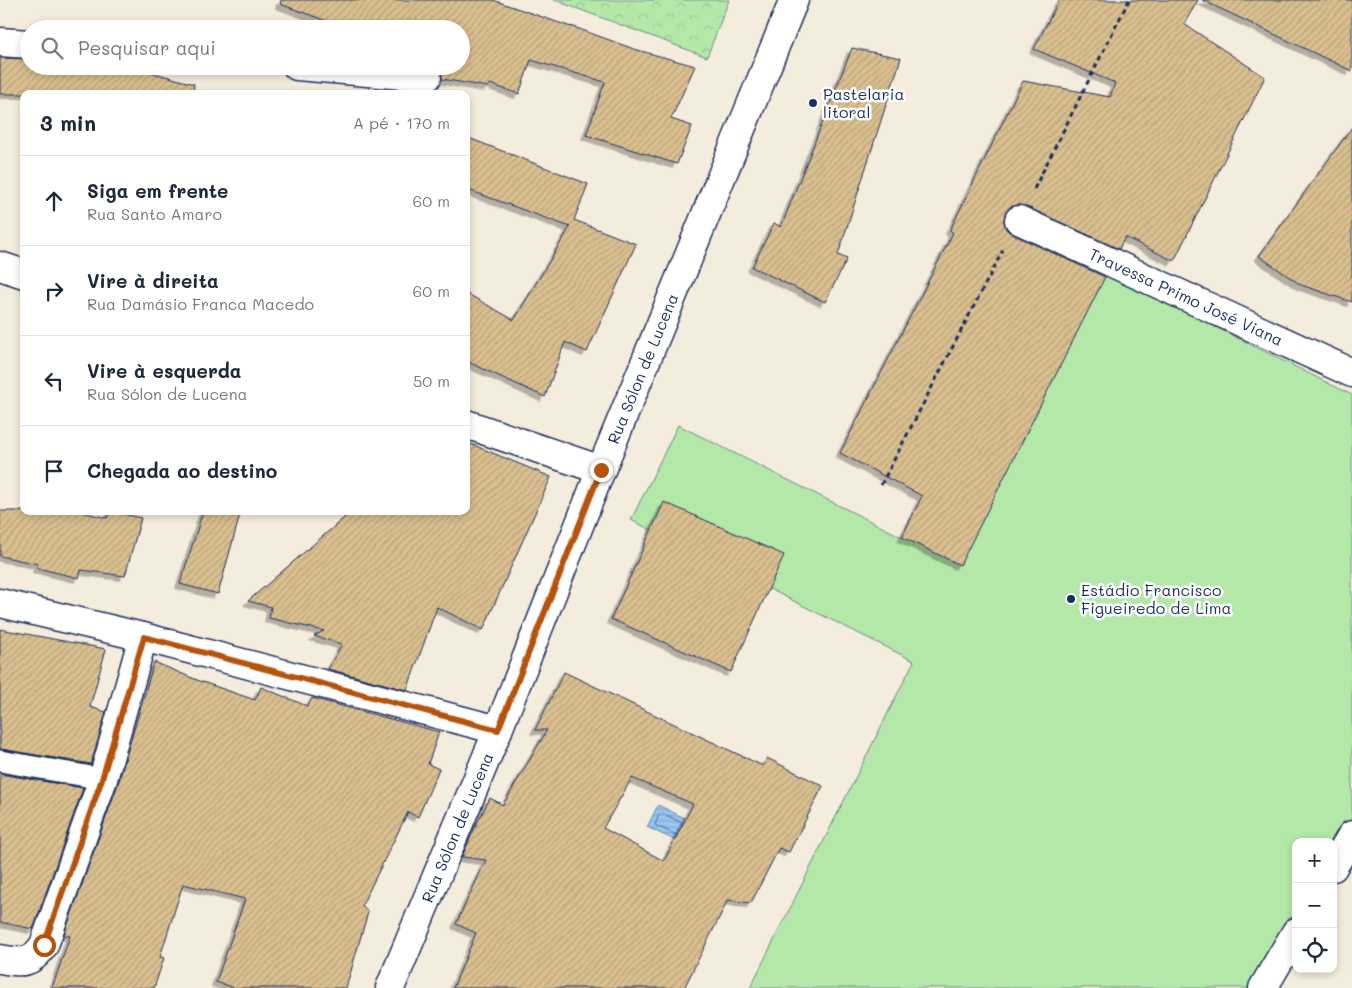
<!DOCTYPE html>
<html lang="pt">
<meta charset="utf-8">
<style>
:root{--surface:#fff;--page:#f2f2f3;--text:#1f2937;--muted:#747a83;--line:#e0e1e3}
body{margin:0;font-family:Mali,sans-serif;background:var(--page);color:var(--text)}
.controls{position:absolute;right:15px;bottom:15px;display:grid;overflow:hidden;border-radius:10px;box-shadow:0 2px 8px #0003}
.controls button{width:45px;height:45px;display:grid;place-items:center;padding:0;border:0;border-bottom:1px solid var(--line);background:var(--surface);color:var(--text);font:25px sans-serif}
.stop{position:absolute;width:15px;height:15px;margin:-11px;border:4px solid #b45309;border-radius:50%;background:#fff}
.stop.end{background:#b45309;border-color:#fff;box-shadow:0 1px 5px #0008}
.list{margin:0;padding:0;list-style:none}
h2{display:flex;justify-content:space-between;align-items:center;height:65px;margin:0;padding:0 20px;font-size:21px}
h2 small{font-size:16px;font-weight:400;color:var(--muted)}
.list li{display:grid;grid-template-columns:32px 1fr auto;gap:15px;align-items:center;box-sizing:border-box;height:90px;padding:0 20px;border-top:1px solid var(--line)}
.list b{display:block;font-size:19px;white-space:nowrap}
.list p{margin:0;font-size:16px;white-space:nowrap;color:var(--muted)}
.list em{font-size:16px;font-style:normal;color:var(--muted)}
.icon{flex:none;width:28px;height:28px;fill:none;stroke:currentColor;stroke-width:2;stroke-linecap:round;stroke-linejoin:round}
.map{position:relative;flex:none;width:1352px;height:988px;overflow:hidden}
.search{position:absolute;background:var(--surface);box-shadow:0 2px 8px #0003;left:20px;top:20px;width:450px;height:55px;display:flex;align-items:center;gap:12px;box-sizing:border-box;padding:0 18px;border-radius:28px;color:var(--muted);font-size:19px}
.panel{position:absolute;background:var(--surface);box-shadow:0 2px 8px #0003;left:20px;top:90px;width:450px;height:425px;border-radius:10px}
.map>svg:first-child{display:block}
.green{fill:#b4e8a9;stroke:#688c84}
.forest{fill:url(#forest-crowns);stroke:#688c84}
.water{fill:url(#water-rules);stroke:#658ab7}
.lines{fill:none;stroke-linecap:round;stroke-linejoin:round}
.shore{stroke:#4d6b99;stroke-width:1}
.building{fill:url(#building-hatch);stroke:#1b2f5e;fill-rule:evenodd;filter:url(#shadow)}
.lane-casing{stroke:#1b2f5e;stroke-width:25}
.street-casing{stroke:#1b2f5e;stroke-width:31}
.path{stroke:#1b2f5e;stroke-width:3;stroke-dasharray:5 4;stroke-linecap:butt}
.lane{stroke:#fff;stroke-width:21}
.street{stroke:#fff;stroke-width:28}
.route{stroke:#b45309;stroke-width:6}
.poi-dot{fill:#1b2f5e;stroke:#fff;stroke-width:2}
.labels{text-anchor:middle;stroke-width:5;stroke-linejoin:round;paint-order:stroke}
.poi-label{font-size:16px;fill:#1b2f5e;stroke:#fff;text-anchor:start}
.street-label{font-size:16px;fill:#1b2f5e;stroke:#fff}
</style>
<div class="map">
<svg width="1352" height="988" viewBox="0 0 1352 988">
<defs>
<pattern id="forest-crowns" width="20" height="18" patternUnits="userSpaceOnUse" patternTransform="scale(1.25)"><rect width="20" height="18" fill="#b4e8a9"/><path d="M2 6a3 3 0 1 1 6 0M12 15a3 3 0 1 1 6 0" fill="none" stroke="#9ac794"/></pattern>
<pattern id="water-rules" width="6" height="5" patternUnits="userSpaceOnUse" patternTransform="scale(1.25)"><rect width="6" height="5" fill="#97c6f2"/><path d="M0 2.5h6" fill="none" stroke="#82aad2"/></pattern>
<pattern id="building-hatch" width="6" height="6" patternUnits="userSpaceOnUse" patternTransform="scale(1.25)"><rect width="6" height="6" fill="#dabf8f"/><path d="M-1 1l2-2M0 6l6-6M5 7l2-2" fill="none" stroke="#baa47e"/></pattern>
<filter id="shadow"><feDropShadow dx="-4.5" dy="4.5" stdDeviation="0" flood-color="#0004"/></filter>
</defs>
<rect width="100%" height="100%" fill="#f4ecdd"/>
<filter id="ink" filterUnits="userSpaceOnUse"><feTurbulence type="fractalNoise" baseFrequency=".02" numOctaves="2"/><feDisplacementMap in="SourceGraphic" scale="10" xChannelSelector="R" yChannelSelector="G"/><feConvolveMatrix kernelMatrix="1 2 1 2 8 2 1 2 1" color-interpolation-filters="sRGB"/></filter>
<g filter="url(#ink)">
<path class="green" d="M 1049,244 L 1352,395 L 1352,827 L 1333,842 L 1296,842 L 1296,938 L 1271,988 L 750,988 L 914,661 L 631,520 L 678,425 L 902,537 Z"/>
<path class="forest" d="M 554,0 L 729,0 L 707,57 Z"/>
<path class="water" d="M 658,805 L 699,825 L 689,847 L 647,827 Z"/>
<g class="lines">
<path class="shore" d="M 676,835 L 655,825 L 659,814 L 662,813 L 682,823"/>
</g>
<path class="building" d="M 281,0 L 493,0 L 571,27 L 571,26 L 634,49 L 695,66 L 671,119 L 692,126 L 677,164 L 586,135 L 605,82 L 531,60 L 519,94 L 490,84 L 488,87 L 442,79 L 441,71 L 438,66 L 461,66 L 461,29 L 349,29 L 280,4 Z
M 1059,0 L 1198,0 L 1184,24 L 1265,77 L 1174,261 L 1125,237 L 1119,249 L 1025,206 L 1017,205 L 1010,207 L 1005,213 L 1004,222 L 1006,229 L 1012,234 L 1105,277 L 960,565 L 902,537 L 922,496 L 840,453 L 953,233 L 950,230 L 1023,81 L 1110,97 L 1115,83 L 1034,49 Z
M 1202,0 L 1352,0 L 1352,71 Z
M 852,48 L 901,58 L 838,255 L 847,259 L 825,302 L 752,267 L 774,223 L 781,227 Z
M 0,58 L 29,59 L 29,66 L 129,66 L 194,84 L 193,94 L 0,94 Z
M 1352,127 L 1352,302 L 1301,285 L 1259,256 Z
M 466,137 L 588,184 L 574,220 L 636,244 L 587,352 L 565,342 L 545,397 L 466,361 L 466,293 L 514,320 L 570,227 L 466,189 Z
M 466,442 L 551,477 L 483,630 L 437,607 L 407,690 L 328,669 L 342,644 L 314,636 L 324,631 L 269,618 L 271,607 L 248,601 L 352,511 L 466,511 Z
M 664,502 L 784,555 L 731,672 L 611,619 Z
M 0,511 L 78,511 L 107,518 L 110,511 L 141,518 L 125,576 L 81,570 L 79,578 L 37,568 L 38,564 L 0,556 Z
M 203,511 L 241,511 L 218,594 L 180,584 Z
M 0,629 L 106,649 L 90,707 L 106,712 L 91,764 L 0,749 Z
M 154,662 L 197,680 L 255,700 L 261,687 L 307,706 L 312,698 L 439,732 L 428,764 L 439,769 L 418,817 L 408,812 L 362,905 L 368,912 L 346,988 L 235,988 L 216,982 L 245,899 L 183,884 L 160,957 L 164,958 L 154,988 L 52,988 L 70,936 L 64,935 L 118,784 Z
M 564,672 L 763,766 L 767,758 L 823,786 L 789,852 L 779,848 L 751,903 L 728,900 L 684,988 L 453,988 L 476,933 L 456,924 L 486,860 L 462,857 L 475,827 L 490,798 L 503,805 L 547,730 L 535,730 ZM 632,778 L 693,804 L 664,861 L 603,828 Z
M 0,774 L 83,788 L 33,929 L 0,922 Z"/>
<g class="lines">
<g class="lane-casing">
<path id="lane" d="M 0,761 L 103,779"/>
</g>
<g class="street-casing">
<g id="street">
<path d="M 0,42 L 29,44"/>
<path d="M 297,66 L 427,77"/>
<path id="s1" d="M 1019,220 L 1352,373"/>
<path d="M 0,266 L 24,274"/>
<path d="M 466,424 L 601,470"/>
<path d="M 0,603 L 143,637 L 498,730"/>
<path d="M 1333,867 L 1352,835"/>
<path d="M 0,959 C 22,963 31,964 44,945 L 103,779 L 143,637"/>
<path id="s2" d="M 390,988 L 498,730 L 601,470 L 794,0"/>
<path d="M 1263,988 L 1296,932"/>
</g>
</g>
<path class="path" d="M 1034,189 L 1129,0
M 881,485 L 1003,250"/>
<use href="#lane" class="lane"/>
<use href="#street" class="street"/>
</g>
</g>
<g class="lines" filter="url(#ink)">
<path class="route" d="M 44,945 L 102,779 L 144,637 L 498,730 L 601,470"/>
</g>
<g class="poi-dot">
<circle cx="813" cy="103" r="5"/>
<circle cx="1071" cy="599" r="5"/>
</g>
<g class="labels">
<g class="poi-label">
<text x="823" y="100">Pastelaria<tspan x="823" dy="18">litoral</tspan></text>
<text x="1081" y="596">Estádio Francisco<tspan x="1081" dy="18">Figueiredo de Lima</tspan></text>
</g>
<g class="street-label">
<text dy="6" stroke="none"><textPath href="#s1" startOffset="184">Travessa Primo José Viana</textPath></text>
<text dy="6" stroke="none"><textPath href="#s2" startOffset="669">Rua Sólon de Lucena</textPath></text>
<text dy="6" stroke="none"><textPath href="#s2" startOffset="174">Rua Sólon de Lucena</textPath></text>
</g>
</g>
</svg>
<div class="controls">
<button>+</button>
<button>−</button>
<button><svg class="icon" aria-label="locate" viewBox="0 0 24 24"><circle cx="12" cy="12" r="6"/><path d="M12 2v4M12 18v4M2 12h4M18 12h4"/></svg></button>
</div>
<div class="stop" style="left:44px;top:945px"></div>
<div class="stop end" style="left:601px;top:470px"></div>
<div class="search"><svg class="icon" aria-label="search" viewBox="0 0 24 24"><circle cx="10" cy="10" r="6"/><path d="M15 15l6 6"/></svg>Pesquisar aqui</div>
<section class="panel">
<h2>3 min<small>A pé · 170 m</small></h2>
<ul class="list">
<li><svg class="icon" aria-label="ahead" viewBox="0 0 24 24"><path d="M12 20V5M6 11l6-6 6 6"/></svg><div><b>Siga em frente</b><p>Rua Santo Amaro</p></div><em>60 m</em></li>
<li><svg class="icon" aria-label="right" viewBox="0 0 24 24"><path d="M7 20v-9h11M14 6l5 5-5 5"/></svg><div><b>Vire à direita</b><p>Rua Damásio Franca Macedo</p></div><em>60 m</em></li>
<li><svg class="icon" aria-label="left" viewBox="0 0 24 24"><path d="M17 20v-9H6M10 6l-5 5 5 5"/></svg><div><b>Vire à esquerda</b><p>Rua Sólon de Lucena</p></div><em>50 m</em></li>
<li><svg class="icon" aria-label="arrive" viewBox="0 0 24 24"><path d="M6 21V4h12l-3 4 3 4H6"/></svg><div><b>Chegada ao destino</b></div></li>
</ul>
</section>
</div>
